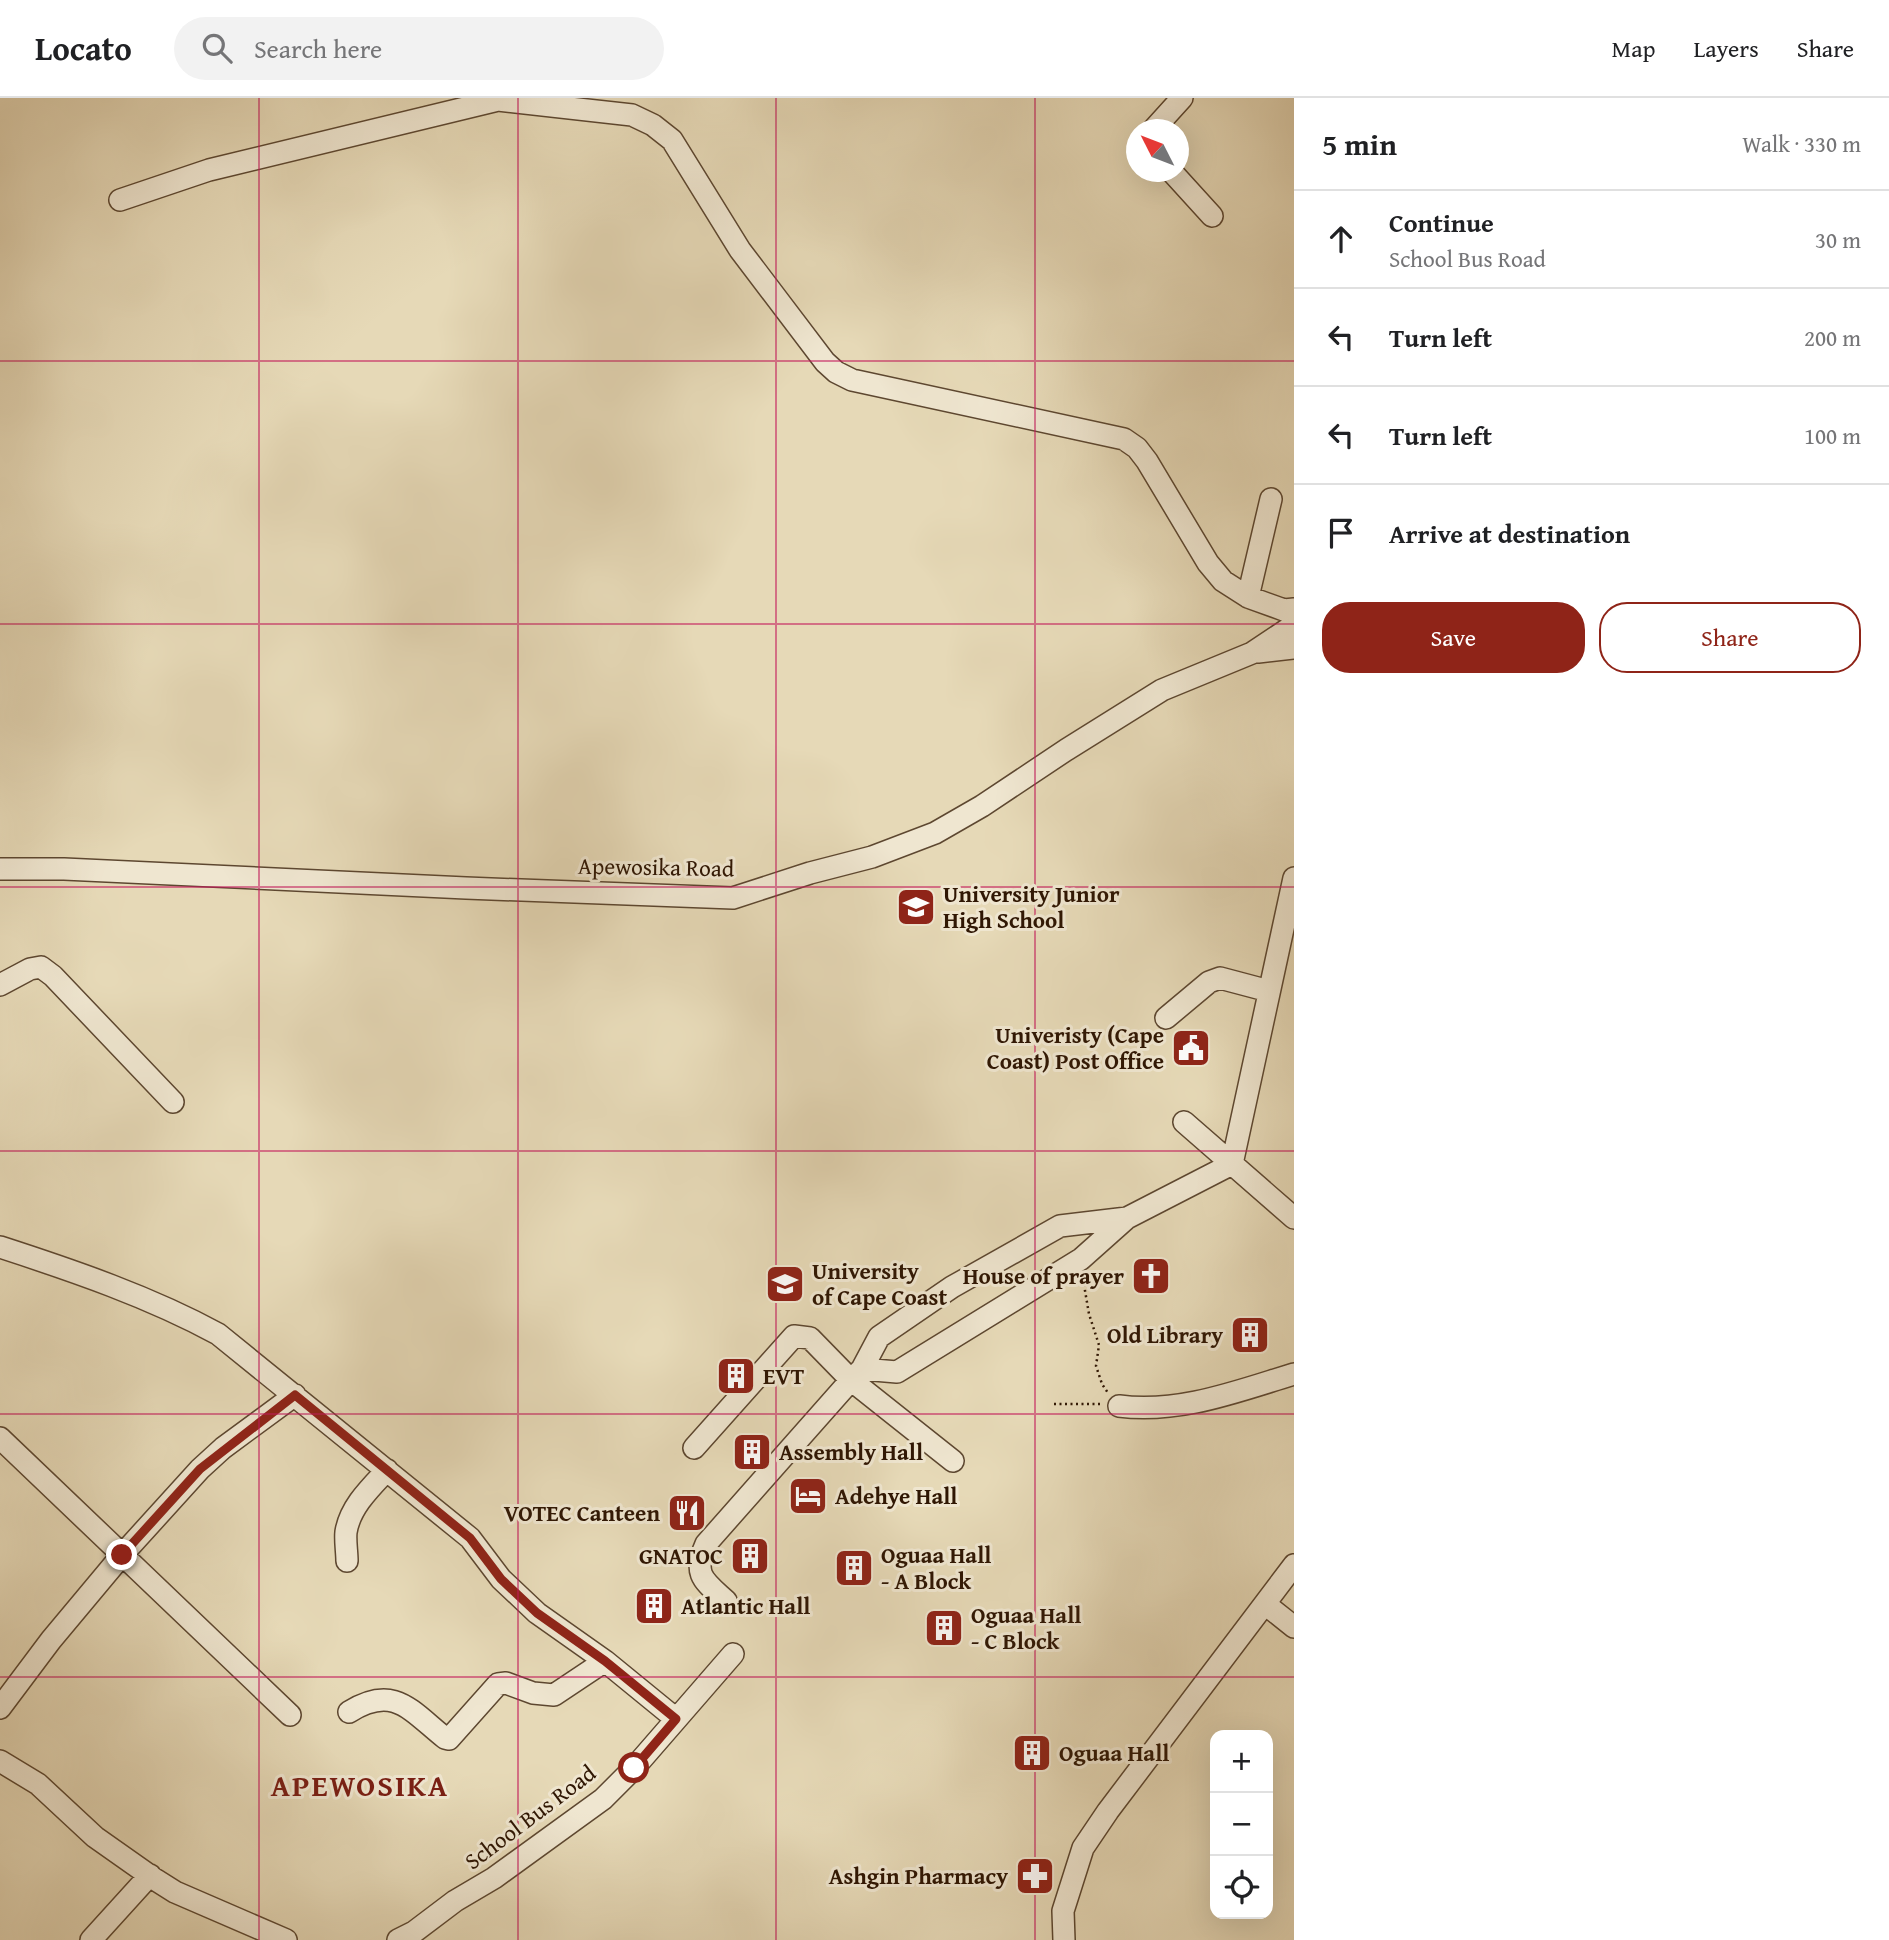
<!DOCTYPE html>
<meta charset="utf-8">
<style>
:root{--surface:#fff;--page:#f2f2f2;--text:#202124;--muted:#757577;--line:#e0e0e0;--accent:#8f2418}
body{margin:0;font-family:"Gentium Book Plus",serif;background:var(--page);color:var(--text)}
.controls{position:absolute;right:21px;bottom:21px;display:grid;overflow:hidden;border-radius:14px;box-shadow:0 7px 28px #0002}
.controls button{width:63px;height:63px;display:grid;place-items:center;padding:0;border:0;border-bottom:2px solid var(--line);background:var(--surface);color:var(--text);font:35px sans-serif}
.compass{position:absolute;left:1126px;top:21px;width:63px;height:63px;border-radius:50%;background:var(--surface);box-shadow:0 7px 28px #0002;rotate:312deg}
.stop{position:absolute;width:21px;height:21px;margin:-16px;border:5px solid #8f2418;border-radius:50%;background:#fff}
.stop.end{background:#8f2418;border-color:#fff;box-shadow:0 2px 7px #0008}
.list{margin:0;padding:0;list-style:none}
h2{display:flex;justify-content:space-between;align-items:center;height:91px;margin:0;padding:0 28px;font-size:30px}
h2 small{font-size:23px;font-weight:400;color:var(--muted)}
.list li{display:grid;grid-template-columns:46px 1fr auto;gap:21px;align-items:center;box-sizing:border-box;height:98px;padding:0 28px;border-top:2px solid var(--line)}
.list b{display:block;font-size:26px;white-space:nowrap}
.list p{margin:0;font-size:23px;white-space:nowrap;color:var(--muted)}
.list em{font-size:23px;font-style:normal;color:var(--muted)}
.actions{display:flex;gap:14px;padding:21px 28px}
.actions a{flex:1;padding:16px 0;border:2px solid var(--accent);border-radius:28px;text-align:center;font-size:24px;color:var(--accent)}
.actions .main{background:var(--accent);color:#fff}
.icon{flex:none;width:38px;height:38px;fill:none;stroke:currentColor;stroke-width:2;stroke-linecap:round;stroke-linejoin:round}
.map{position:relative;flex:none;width:1294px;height:1842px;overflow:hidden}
header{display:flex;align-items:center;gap:42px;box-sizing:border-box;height:98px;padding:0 35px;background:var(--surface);border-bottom:2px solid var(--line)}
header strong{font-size:33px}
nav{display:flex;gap:38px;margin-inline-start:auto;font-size:24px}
.search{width:490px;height:63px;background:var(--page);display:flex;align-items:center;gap:18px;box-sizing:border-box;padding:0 24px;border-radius:38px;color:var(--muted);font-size:26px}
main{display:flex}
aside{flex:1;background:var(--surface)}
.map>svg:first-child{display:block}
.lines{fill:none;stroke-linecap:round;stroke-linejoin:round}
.minor-casing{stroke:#5d4730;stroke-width:24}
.path{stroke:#2f1603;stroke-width:2.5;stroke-dasharray:2 3.5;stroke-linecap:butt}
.minor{stroke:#efe6d0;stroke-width:21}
.route{stroke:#8f2418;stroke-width:9}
.grid{fill:none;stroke:#c2185b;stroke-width:2;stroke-opacity:0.55}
.labels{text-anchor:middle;stroke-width:6;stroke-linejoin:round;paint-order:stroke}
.street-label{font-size:23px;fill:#2f1603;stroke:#efe6d0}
.poi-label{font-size:23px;font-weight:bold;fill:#2f1603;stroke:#efe6d0;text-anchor:start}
.district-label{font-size:30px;font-weight:bold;letter-spacing:2px;fill:#7a1f14;stroke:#efe6d0}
</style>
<header>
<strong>Locato</strong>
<div class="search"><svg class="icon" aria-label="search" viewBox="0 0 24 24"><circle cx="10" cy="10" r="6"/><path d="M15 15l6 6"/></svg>Search here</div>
<nav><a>Map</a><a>Layers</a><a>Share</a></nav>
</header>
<main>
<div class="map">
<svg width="1294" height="1842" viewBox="0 0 1294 1842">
<rect width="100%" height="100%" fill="#e6d9b7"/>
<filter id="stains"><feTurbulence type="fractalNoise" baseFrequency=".00286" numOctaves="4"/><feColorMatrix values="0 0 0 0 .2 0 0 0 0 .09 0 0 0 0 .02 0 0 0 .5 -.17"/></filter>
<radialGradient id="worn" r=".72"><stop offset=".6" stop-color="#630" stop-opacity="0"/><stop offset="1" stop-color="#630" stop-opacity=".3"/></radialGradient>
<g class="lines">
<g class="minor-casing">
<path id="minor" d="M 1153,32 L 1182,0
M 1172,74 L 1212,118
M 120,102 L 209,72 L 498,2 L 632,17 L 653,27 L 672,42 L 740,152 L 825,264 L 836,274 L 852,282 L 1124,341 L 1137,350 L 1147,363 L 1208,465 L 1223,483 L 1248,499 L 1284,512 L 1294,511
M 1248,499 L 1271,401
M 1258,554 L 1294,550
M 0,771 L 64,771 L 466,790 L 733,800 L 810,775 L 872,759 L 935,735 L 982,708 L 1066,652 L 1162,592 L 1252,555 L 1294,527
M 0,887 L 30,871 L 41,869 L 53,878 L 173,1004
M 1166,920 L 1209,884 L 1220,880 L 1269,893
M 1184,1024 L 1294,1120
M 1232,1066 L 1294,780
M 0,1149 C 74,1173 150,1199 218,1236 L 470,1440 L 501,1481 L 537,1515 L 605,1563 L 676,1621
M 862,1271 L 897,1274 L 1081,1161 L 1127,1120 L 1232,1066
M 1119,1308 C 1179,1316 1238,1293 1294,1276
M 0,1340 L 290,1617
M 694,1350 L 794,1238 L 810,1240 L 851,1282 L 862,1271 L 879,1239 L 952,1189 L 1060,1128 L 1127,1120
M 347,1463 C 347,1454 345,1443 346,1434 C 350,1409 370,1390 387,1372
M 726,1503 C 704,1483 692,1477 706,1446 L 851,1282 L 953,1363
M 1265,1506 L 1294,1529
M 0,1610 L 51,1542 L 122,1457 L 200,1371 L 223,1350 L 295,1297
M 349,1614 C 394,1586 410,1612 445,1640 L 449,1641 L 498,1586 L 506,1585 L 533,1595 L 554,1597 L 605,1563
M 0,1663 L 38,1686 L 95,1739 L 156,1782 L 175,1794 L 286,1842
M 91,1842 L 150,1777
M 398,1842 L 414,1834 L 455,1803 L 494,1780 L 603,1701 L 634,1670 L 733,1556
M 1064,1842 L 1063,1813 L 1083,1750 L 1108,1713 L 1294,1467"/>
</g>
<path class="path" d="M 1083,1181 L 1089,1216 L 1099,1247 L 1096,1268 L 1102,1286 L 1108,1295
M 1054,1306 L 1102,1306"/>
<use href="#minor" class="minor"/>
</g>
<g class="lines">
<path class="route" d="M 122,1457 L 200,1371 L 295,1297 L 470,1440 L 501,1481 L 537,1515 L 605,1563 L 676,1621 L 634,1670"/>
</g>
<path class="grid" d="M 259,0 L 259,1842M 518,0 L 518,1842M 776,0 L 776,1842M 1035,0 L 1035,1842M 0,263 L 1294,263M 0,526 L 1294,526M 0,789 L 1294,789M 0,1053 L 1294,1053M 0,1316 L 1294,1316M 0,1579 L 1294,1579"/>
<defs>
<g id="school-square" transform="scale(2.0125)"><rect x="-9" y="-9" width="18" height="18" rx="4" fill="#8f2418" stroke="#efe6d0"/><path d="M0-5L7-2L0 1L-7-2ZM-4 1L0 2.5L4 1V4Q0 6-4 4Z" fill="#fff"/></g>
<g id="civic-square" transform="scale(2.0125)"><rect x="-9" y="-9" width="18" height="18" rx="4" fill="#8f2418" stroke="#efe6d0"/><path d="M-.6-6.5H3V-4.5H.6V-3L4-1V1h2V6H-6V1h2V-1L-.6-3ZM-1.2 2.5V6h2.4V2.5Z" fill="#fff"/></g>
<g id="church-square" transform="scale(2.0125)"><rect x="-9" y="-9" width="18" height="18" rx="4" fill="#8f2418" stroke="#efe6d0"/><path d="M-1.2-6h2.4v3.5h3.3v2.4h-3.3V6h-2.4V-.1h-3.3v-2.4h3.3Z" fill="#fff"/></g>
<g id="university-square" transform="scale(2.0125)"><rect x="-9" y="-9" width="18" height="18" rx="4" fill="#8f2418" stroke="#efe6d0"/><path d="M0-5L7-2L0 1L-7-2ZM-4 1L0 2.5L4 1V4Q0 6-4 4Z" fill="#fff"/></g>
<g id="building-square" transform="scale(2.0125)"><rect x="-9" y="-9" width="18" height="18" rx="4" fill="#8f2418" stroke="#efe6d0"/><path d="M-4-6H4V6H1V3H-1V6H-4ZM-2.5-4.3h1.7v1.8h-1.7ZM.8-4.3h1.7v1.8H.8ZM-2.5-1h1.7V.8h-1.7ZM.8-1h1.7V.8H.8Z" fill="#fff"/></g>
<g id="hotel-square" transform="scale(2.0125)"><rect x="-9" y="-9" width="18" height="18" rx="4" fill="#8f2418" stroke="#efe6d0"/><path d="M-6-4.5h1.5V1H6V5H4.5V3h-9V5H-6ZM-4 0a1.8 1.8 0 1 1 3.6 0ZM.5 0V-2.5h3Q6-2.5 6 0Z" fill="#fff"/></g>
<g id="restaurant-square" transform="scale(2.0125)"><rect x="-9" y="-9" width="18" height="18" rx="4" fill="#8f2418" stroke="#efe6d0"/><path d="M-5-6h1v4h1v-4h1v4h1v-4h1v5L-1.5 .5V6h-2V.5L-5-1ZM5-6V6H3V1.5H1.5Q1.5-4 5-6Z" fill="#fff"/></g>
<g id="pharmacy-square" transform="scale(2.0125)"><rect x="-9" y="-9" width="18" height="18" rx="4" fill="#8f2418" stroke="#efe6d0"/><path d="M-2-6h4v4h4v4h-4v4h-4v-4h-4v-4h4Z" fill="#fff"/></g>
</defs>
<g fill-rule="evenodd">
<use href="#school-square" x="916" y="809"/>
<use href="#civic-square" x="1191" y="950"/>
<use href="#church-square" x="1151" y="1178"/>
<use href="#university-square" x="785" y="1186"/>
<use href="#building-square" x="1250" y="1237"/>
<use href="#building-square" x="736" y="1278"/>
<use href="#building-square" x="752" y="1354"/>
<use href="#hotel-square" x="808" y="1398"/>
<use href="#restaurant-square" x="687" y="1415"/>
<use href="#building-square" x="750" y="1458"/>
<use href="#building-square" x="854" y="1470"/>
<use href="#building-square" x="654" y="1508"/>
<use href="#building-square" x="944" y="1530"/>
<use href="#building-square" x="1032" y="1655"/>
<use href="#pharmacy-square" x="1035" y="1778"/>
</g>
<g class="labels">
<g class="street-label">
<text transform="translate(656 769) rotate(1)" y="8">Apewosika Road</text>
<text transform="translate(530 1719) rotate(-37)" y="8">School Bus Road</text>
</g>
<g class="poi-label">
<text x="943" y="804">University Junior<tspan x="943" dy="26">High School</tspan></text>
<text x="1164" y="945" text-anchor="end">Univeristy (Cape<tspan x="1164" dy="26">Coast) Post Office</tspan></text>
<text x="812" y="1181">University<tspan x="812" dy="26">of Cape Coast</tspan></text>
<text x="1124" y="1186" text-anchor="end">House of prayer</text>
<text x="1223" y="1245" text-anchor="end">Old Library</text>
<text x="763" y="1286">EVT</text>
<text x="779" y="1362">Assembly Hall</text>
<text x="835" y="1406">Adehye Hall</text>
<text x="660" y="1423" text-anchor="end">VOTEC Canteen</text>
<text x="881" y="1465">Oguaa Hall<tspan x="881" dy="26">- A Block</tspan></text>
<text x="723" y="1466" text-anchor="end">GNATOC</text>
<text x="681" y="1516">Atlantic Hall</text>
<text x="971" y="1525">Oguaa Hall<tspan x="971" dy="26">- C Block</tspan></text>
<text x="1059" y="1663">Oguaa Hall</text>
<text x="1008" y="1786" text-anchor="end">Ashgin Pharmacy</text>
</g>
<g class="district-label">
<text x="360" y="1698">APEWOSIKA</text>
</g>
</g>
<rect width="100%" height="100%" filter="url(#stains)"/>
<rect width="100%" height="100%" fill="url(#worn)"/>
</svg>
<div class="controls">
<button>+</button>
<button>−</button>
<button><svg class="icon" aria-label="locate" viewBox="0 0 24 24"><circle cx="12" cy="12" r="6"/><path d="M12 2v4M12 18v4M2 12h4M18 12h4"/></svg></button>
</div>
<svg class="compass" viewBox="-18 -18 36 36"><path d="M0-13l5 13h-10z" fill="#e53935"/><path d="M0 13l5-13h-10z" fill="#757577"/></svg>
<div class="stop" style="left:634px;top:1670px"></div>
<div class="stop end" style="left:122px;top:1457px"></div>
</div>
<aside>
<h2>5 min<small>Walk · 330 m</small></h2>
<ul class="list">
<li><svg class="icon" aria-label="ahead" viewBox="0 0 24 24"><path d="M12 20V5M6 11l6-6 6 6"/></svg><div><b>Continue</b><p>School Bus Road</p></div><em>30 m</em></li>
<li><svg class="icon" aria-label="left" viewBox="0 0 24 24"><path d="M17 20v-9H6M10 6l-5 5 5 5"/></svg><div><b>Turn left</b></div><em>200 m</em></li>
<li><svg class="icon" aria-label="left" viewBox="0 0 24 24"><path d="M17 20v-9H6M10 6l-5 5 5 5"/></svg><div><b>Turn left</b></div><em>100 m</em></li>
<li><svg class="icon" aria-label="arrive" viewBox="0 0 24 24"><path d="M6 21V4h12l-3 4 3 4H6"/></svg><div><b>Arrive at destination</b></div></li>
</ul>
<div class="actions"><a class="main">Save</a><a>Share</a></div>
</aside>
</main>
